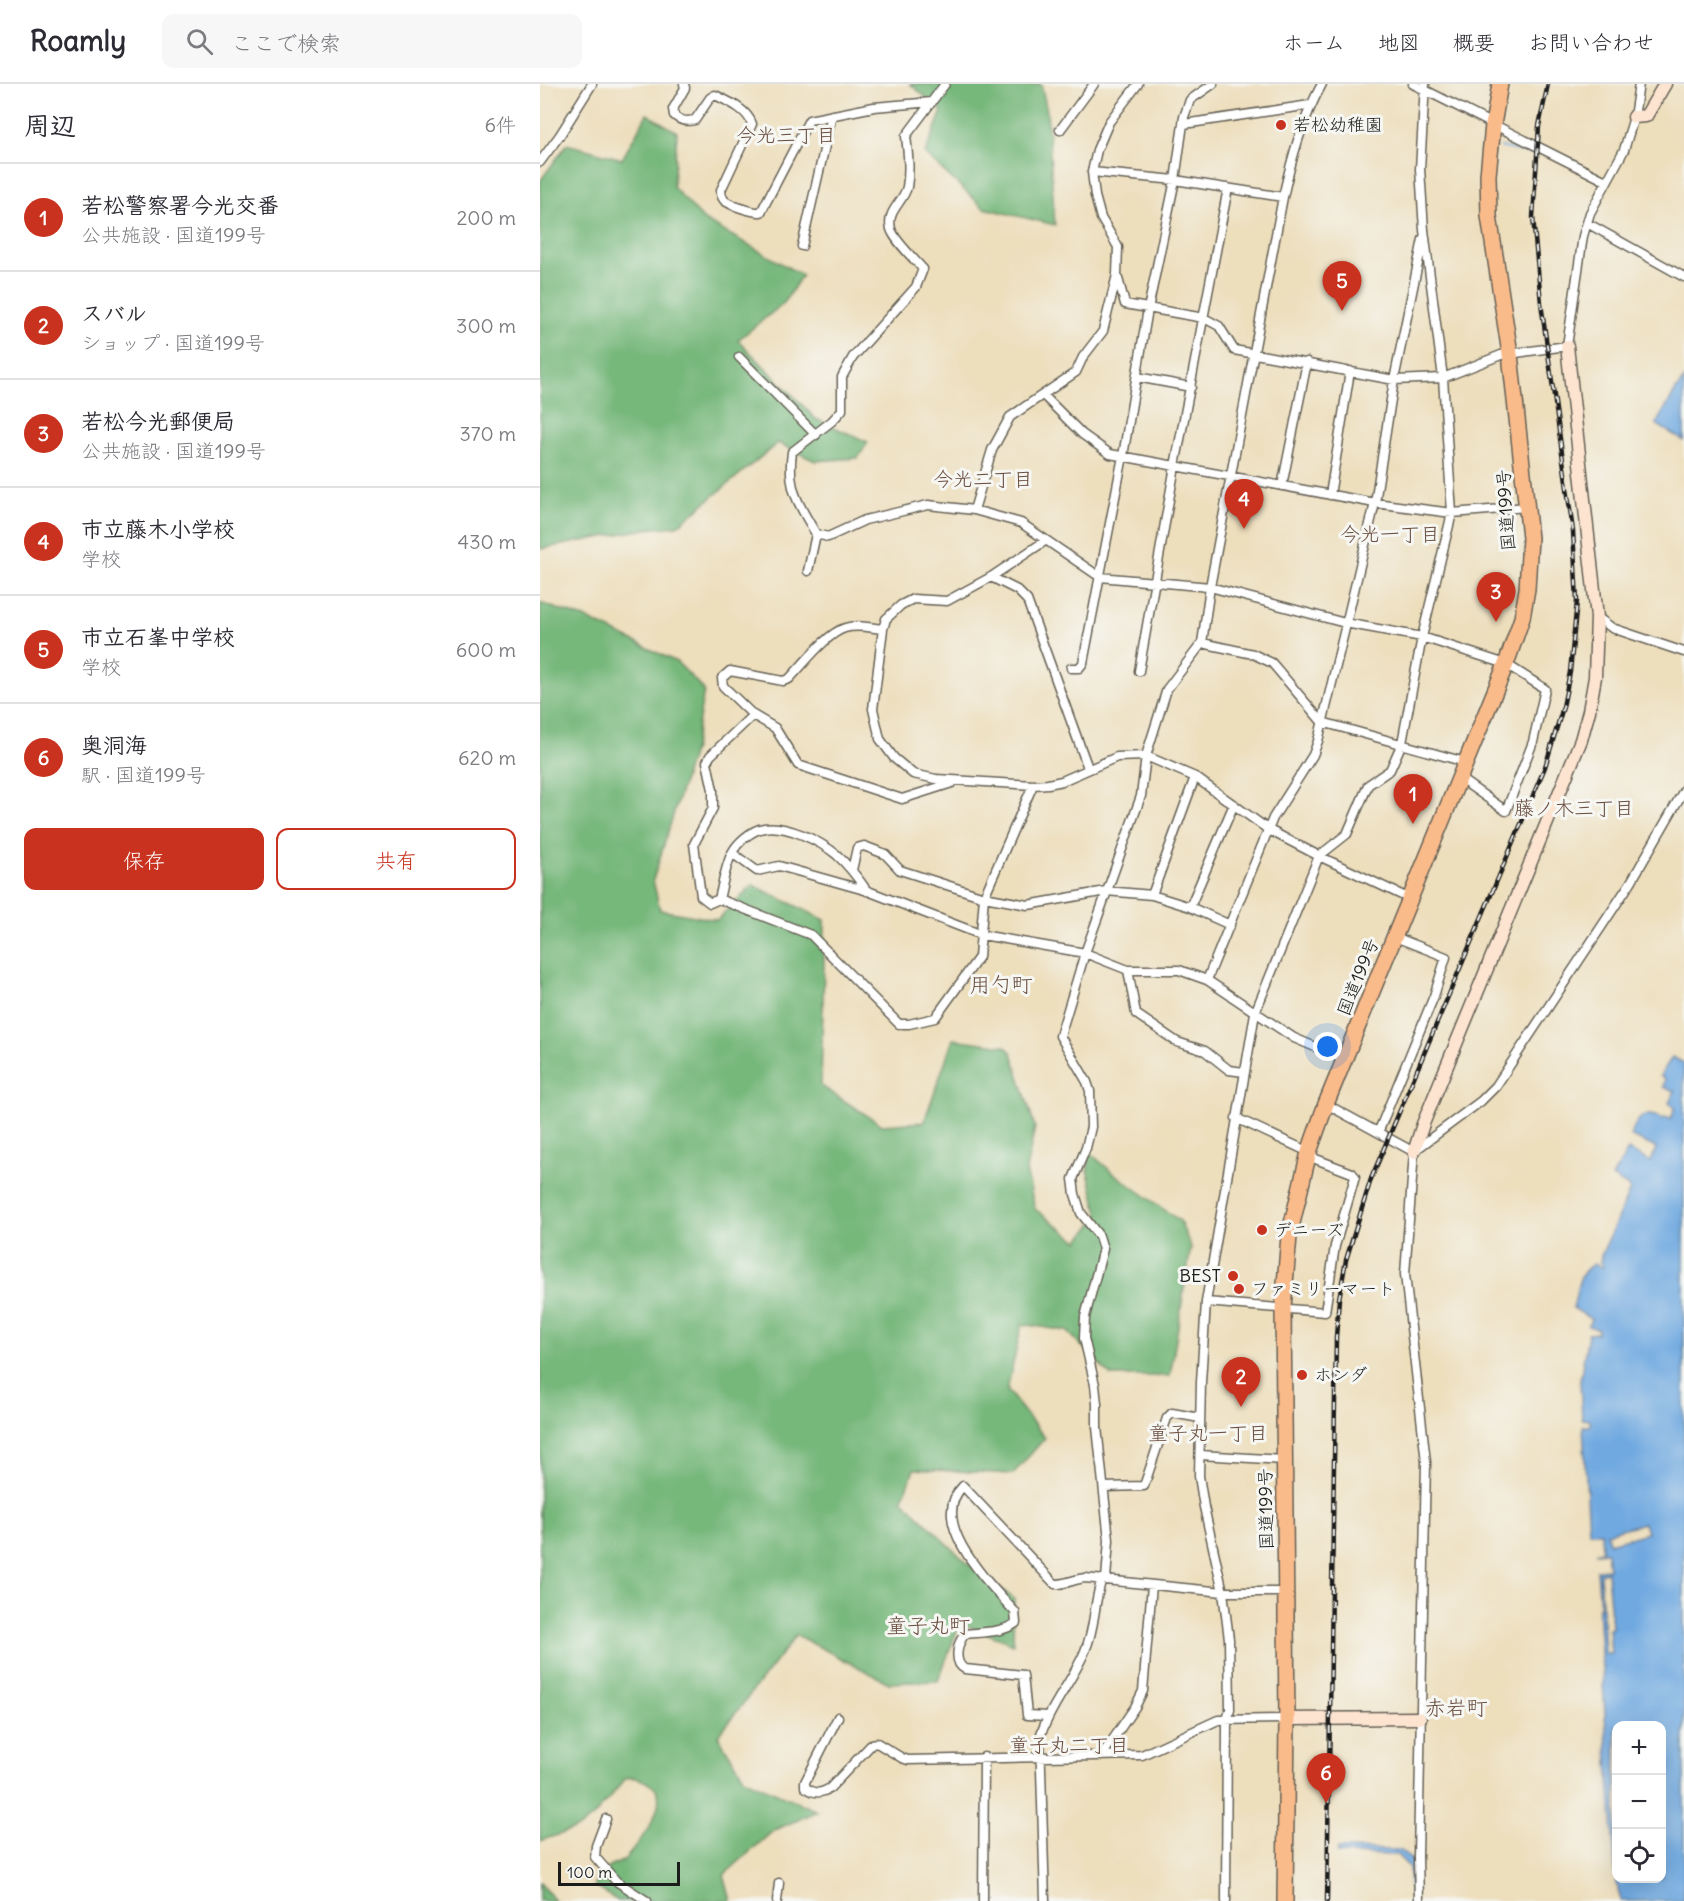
<!DOCTYPE html>
<html lang="ja">
<meta charset="utf-8">
<style>
:root{--surface:#fff;--page:#f7f7f7;--text:#2b2b33;--muted:#7c7c81;--line:#e1e1e2;--accent:#c8321e}
body{margin:0;font-family:Delius,"Klee One",sans-serif;background:var(--page);color:var(--text)}
.controls{position:absolute;right:18px;bottom:18px;display:grid;overflow:hidden;border-radius:12px;box-shadow:0 6px 24px #0002}
.controls button{width:54px;height:54px;display:grid;place-items:center;padding:0;border:0;border-bottom:2px solid var(--line);background:var(--surface);color:var(--text);font:30px sans-serif}
.scale{position:absolute;left:18px;bottom:15px;width:122px;box-sizing:border-box;padding-left:6px;border:3px solid #1c1c1c;border-top:0;font-size:16px;line-height:21px;white-space:nowrap;color:#1c1c1c;-webkit-text-stroke:4px #f6f6f2;paint-order:stroke}
.you{position:absolute;left:788px;top:963px;width:21px;height:21px;margin:-15px;border:4px solid #fff;border-radius:50%;background:#1a73e8;box-shadow:0 0 0 9px #1a73e833}
.badge{display:grid;place-items:center;width:39px;height:39px;border-radius:50%;background:var(--accent);color:#fff;font-size:20px;font-weight:700}
.pin{position:absolute;translate:-50% -50px;filter:drop-shadow(0 2px 3px #0008)}
.pin::after{content:'';position:absolute;top:32px;width:21px;height:18px;background:inherit;clip-path:polygon(0 0,100% 0,50% 100%)}
.list{margin:0;padding:0;list-style:none}
h2{display:flex;justify-content:space-between;align-items:center;height:78px;margin:0;padding:0 24px;font-size:26px}
h2 small{font-size:20px;font-weight:400;color:var(--muted)}
.list li{display:grid;grid-template-columns:39px 1fr auto;gap:18px;align-items:center;box-sizing:border-box;height:108px;padding:0 24px;border-top:2px solid var(--line)}
.list b{display:block;font-size:22px;white-space:nowrap}
.list p{margin:0;font-size:20px;white-space:nowrap;color:var(--muted)}
.list em{font-size:20px;font-style:normal;color:var(--muted)}
.actions{display:flex;gap:12px;padding:18px 24px}
.actions a{flex:1;padding:14px 0;border:2px solid var(--accent);border-radius:12px;text-align:center;font-size:21px;color:var(--accent)}
.actions .main{background:var(--accent);color:#fff}
.icon{flex:none;width:33px;height:33px;fill:none;stroke:currentColor;stroke-width:2;stroke-linecap:round;stroke-linejoin:round}
.map{position:relative;flex:none;width:1144px;height:1817px;overflow:hidden}
header{display:flex;align-items:center;gap:36px;box-sizing:border-box;height:84px;padding:0 30px;background:var(--surface);border-bottom:2px solid var(--line)}
header strong{font-size:28px}
nav{display:flex;gap:33px;margin-inline-start:auto;font-size:21px}
.search{width:420px;height:54px;background:var(--page);display:flex;align-items:center;gap:15px;box-sizing:border-box;padding:0 21px;border-radius:12px;color:var(--muted);font-size:22px}
main{display:flex}
aside{flex:1;background:var(--surface)}
.map>svg:first-child{display:block}
.forest{fill:#76b77a;stroke:#496a4b;stroke-width:1.5}
.water{fill:#70a9e0;stroke:#46627e;stroke-width:1.5;fill-rule:evenodd}
.lines{fill:none;stroke-linecap:round;stroke-linejoin:round}
.stream{stroke:#70a9e0;stroke-width:2}
.street-casing{stroke:#656054;stroke-width:11}
.secondary-casing{stroke:#656054;stroke-width:15}
.highway-casing{stroke:#656054;stroke-width:18}
.street{stroke:#fff;stroke-width:8}
.secondary{stroke:#fde4d1;stroke-width:12}
.highway{stroke:#fabb8b;stroke-width:15}
.rail-casing{stroke:#1c1c1c;stroke-width:4.5}
.rail{stroke:#f6f6f2;stroke-width:2;stroke-dasharray:7;stroke-linecap:butt}
.poi-dot{fill:#c8321e;stroke:#f6f6f2;stroke-width:2}
.labels{text-anchor:middle;stroke-width:6;stroke-linejoin:round;paint-order:stroke}
.poi-label{font-size:18px;fill:#1c1c1c;stroke:#f6f6f2;text-anchor:start}
.street-label{font-size:18px;fill:#1c1c1c;stroke:#f6f6f2}
.neighbourhood-label{font-size:20px;fill:#694d3f;stroke:#f6f6f2}
.quarter-label{font-size:21px;fill:#694d3f;stroke:#f6f6f2}
</style>
<header>
<strong>Roamly</strong>
<div class="search"><svg class="icon" aria-label="search" viewBox="0 0 24 24"><circle cx="10" cy="10" r="6"/><path d="M15 15l6 6"/></svg>ここで検索</div>
<nav><a>ホーム</a><a>地図</a><a>概要</a><a>お問い合わせ</a></nav>
</header>
<main>
<aside>
<h2>周辺<small>6件</small></h2>
<ul class="list">
<li><span class="badge">1</span><div><b>若松警察署今光交番</b><p>公共施設 · 国道199号</p></div><em>200 m</em></li>
<li><span class="badge">2</span><div><b>スバル</b><p>ショップ · 国道199号</p></div><em>300 m</em></li>
<li><span class="badge">3</span><div><b>若松今光郵便局</b><p>公共施設 · 国道199号</p></div><em>370 m</em></li>
<li><span class="badge">4</span><div><b>市立藤木小学校</b><p>学校</p></div><em>430 m</em></li>
<li><span class="badge">5</span><div><b>市立石峯中学校</b><p>学校</p></div><em>600 m</em></li>
<li><span class="badge">6</span><div><b>奥洞海</b><p>駅 · 国道199号</p></div><em>620 m</em></li>
</ul>
<div class="actions"><a class="main">保存</a><a>共有</a></div>
</aside>
<div class="map">
<svg width="1144" height="1817" viewBox="0 0 1144 1817">
<rect width="100%" height="100%" fill="#f6f6f2"/>
<filter id="ink" filterUnits="userSpaceOnUse"><feTurbulence type="fractalNoise" baseFrequency=".0167" numOctaves="2"/><feDisplacementMap in="SourceGraphic" scale="12" xChannelSelector="R" yChannelSelector="G"/><feConvolveMatrix kernelMatrix="1 2 1 2 8 2 1 2 1" color-interpolation-filters="sRGB"/></filter>
<filter id="wash" filterUnits="userSpaceOnUse"><feTurbulence type="fractalNoise" baseFrequency=".008" numOctaves="4" result="noise"/><feDisplacementMap in="SourceGraphic" scale="24" xChannelSelector="R" yChannelSelector="G"/><feGaussianBlur stdDeviation="1.35" result="paint"/><feColorMatrix in="noise" values="0 0 0 0 0 0 0 0 0 0 0 0 0 0 0 0 0 1.4 0 .05"/><feComposite in="paint" operator="in"/></filter>
<g filter="url(#wash)">
<rect width="100%" height="100%" fill="#eddebc"/>
<path class="forest" d="M 370,0 L 501,0 L 507,27 L 515,141 L 444,124 L 385,70 L 402,27 Z
M 107,30 L 137,48 L 133,103 L 164,136 L 262,191 L 244,219 L 198,256 L 276,335 L 328,358 L 318,374 L 275,377 L 238,359 L 137,442 L 105,445 L 0,465 L 0,97 L 27,60 L 82,75 Z
M 0,519 L 47,535 L 137,578 L 164,606 L 154,664 L 113,796 L 120,826 L 177,836 L 213,801 L 285,836 L 281,1002 L 342,1041 L 384,1038 L 413,955 L 465,962 L 472,969 L 495,1043 L 486,1086 L 495,1125 L 538,1157 L 559,1133 L 548,1089 L 549,1068 L 572,1088 L 640,1137 L 651,1163 L 630,1292 L 571,1292 L 527,1247 L 482,1240 L 467,1306 L 505,1354 L 473,1390 L 374,1385 L 362,1415 L 424,1476 L 474,1515 L 473,1560 L 420,1539 L 398,1597 L 349,1599 L 256,1551 L 178,1652 L 205,1695 L 277,1727 L 233,1747 L 184,1791 L 191,1817 L 78,1817 L 54,1802 C 58,1794 63,1785 71,1782 C 78,1779 83,1778 87,1773 C 99,1759 133,1716 112,1702 C 104,1696 96,1692 86,1694 L 54,1732 L 38,1744 L 0,1757 Z
M 0,1797 L 1,1799 L 15,1817 L 0,1817 Z"/>
<path class="water" d="M 1144,295 L 1144,357 L 1116,340 L 1136,306 Z
M 1132,973 L 1144,979 L 1144,1817 L 1080,1817 L 1079,1803 L 1076,1799 L 1058,1523 L 1060,1522 L 1057,1486 L 1069,1485 L 1067,1468 L 1055,1469 L 1062,1467 L 1061,1448 L 1049,1448 L 1043,1342 L 1050,1342 L 1050,1336 L 1042,1335 L 1040,1296 L 1048,1250 L 1058,1249 L 1058,1245 L 1048,1242 L 1051,1235 L 1033,1224 C 1038,1207 1036,1189 1054,1180 L 1060,1183 L 1063,1183 L 1060,1178 L 1061,1172 L 1090,1106 L 1087,1102 L 1072,1093 L 1088,1066 L 1111,1078 L 1116,1064 L 1090,1052 C 1097,1034 1103,1025 1123,1035 L 1125,1033 L 1131,1035 L 1135,1023 L 1129,1019 L 1135,1007 L 1123,1003 L 1125,995 L 1120,992 ZM 1104,1439 L 1107,1449 L 1069,1459 L 1067,1449 ZM 1067,1488 L 1072,1544 L 1069,1545 L 1071,1569 L 1065,1569 L 1060,1489 ZM 1076,1642 L 1122,1642 L 1122,1794 L 1076,1794 Z
M 797,1765 L 859,1766 L 873,1777 L 874,1817 L 870,1817 L 869,1783 L 857,1771 L 797,1770 Z"/>
<g class="lines">
<path class="stream" d="M 960,63 L 989,69
M 772,1231 L 790,1233"/>
</g>
</g>
<g filter="url(#ink)">
<g class="lines">
<g class="street-casing">
<path id="street" d="M 144,0 L 145,4 L 133,25 L 134,31 C 140,37 146,38 155,36 L 170,14 L 175,11 C 189,18 207,25 212,40 L 181,106 C 181,110 181,112 184,116 C 189,121 214,129 221,128 L 269,36 L 334,23 L 392,18
M 873,0 L 1066,97
M 644,40 L 770,21
M 520,46 L 554,0
M 0,78 L 20,51 L 52,0
M 552,88 L 635,96 L 743,113
M 1047,139 L 1144,193
M 262,162 L 292,31
M 577,191 L 585,220 L 664,234 L 679,242 L 694,266 L 854,296 L 903,294 L 961,271 L 1027,262 L 1043,152 L 1050,129 L 1084,66 L 1094,33 L 1099,0
M 199,273 L 276,351
M 597,293 L 651,303
M 503,311 L 542,350 L 570,370 L 835,419 L 912,429 L 987,423
M 742,402 L 767,278
M 790,411 L 810,287
M 434,426 L 452,366 L 470,333 L 536,288 L 543,273 L 563,247 L 577,191 L 578,163 L 561,134 L 555,112 L 552,88 L 557,66 L 569,38 L 598,0
M 276,450 L 288,453 L 325,436 L 388,421 L 434,426 L 481,439 L 560,493 L 670,503 L 805,539 L 882,553 L 966,580 L 1005,605 L 993,658 L 966,727 L 919,694
M 505,457 L 451,493 L 407,517 L 373,515 L 361,521 L 346,535 L 343,545 L 333,625 L 340,655 L 354,674 L 373,690 L 396,695 L 493,701 L 508,700 L 522,697 L 577,673 L 606,672 L 655,693 L 729,746 L 779,772 L 870,815
M 268,487 L 276,450 C 258,419 247,405 252,368 L 292,337 L 302,326 L 302,293 L 313,273 L 376,203 L 383,185 C 375,176 354,156 351,145 C 346,127 363,119 367,103 C 370,86 368,69 366,52 L 405,0
M 451,493 L 477,506 L 487,516 L 548,684
M 1057,533 L 1072,544 L 1144,568
M 343,545 C 331,544 317,540 305,544 C 287,549 262,582 249,595 L 243,597 L 190,587 L 182,594 L 183,602 L 213,631 L 235,644 L 258,681 L 362,715 L 412,699
M 662,559 L 713,570 L 732,579 L 782,638 L 925,678
M 531,584 L 539,584 L 543,579 L 583,372 L 608,225 L 635,96 L 644,33 L 650,16 L 673,0
M 599,587 L 635,382 L 688,104
M 213,631 L 170,672 L 167,678 L 173,706 L 173,724 L 154,760 L 161,812 L 170,819 L 179,815 L 271,851 L 359,940 L 369,940 L 395,934 L 439,873 L 444,813 L 493,701
M 192,769 L 217,787 L 239,782 L 328,807 L 442,851 L 545,869 L 588,886 L 639,886 L 667,896 L 754,954 L 806,976
M 312,786 L 317,764 L 324,762 L 345,770 L 360,786 L 444,813 L 488,821 L 566,807 L 612,811 L 650,823 L 690,841
M 612,811 L 655,693
M 179,815 C 183,800 185,783 192,769 C 197,759 211,746 224,744 C 246,740 280,757 297,771 C 309,782 318,794 327,807
M 650,823 L 694,720
M 588,886 L 596,930 L 637,958 L 665,967 L 689,986 L 704,988
M 667,896 L 733,734 L 773,671 L 778,657 L 835,419 L 854,296 L 883,155
M 786,1020 L 874,1068
M 696,1034 L 769,1068
M 836,1047 L 840,1044 L 894,912 L 906,873 L 855,853
M 874,1067 L 941,1017 L 956,1002 L 1091,798 L 1144,706
M 874,1068 L 865,1190 L 886,1378 L 878,1773 L 879,1817
M 666,1218 L 785,1228 L 795,1162 L 815,1093 L 812,1089 L 768,1072
M 660,1371 L 744,1376
M 564,1403 L 604,1402 L 627,1334 L 632,1329 L 660,1334
M 566,1495 L 569,1456 L 557,1343 L 557,1320 L 555,1301 L 544,1254 L 545,1233 L 563,1165 L 559,1152 L 541,1129 L 535,1110 L 533,1095 L 546,1064 L 551,1043 L 550,1007 L 547,998 L 520,952 L 545,869 L 601,712 L 606,672 L 627,605 L 662,559 L 670,503 L 743,113 C 752,73 762,36 782,0
M 509,1632 L 487,1631 L 483,1591 L 425,1585 C 413,1579 417,1559 425,1550 C 442,1548 462,1549 476,1539 L 475,1528 C 451,1501 386,1439 423,1402 L 515,1500 C 523,1501 535,1495 545,1494 L 683,1508 L 746,1508
M 298,1633 L 265,1698 L 265,1703 C 274,1710 281,1710 290,1704 L 332,1660 L 337,1659 L 362,1674 L 368,1676 L 602,1671 L 678,1636 L 747,1635
M 563,1670 L 595,1623 L 603,1607 L 612,1501
M 66,1735 L 56,1762 L 55,1773 L 76,1797 L 107,1817
M 237,1817 L 239,1799
M 443,1817 L 444,1673
M 505,1817 L 500,1653 C 510,1622 533,1596 545,1567 C 556,1542 553,1520 562,1495
M 686,1817 L 687,1636 L 690,1626 L 689,1555 L 683,1508 L 664,1423 L 659,1392 L 661,1298 L 666,1218 L 715,929 L 779,772 L 807,750 L 828,701 L 850,686 L 862,659 L 882,553 L 912,429 L 903,294 L 884,146 L 880,85 L 885,0"/>
</g>
<g class="secondary-casing">
<path id="secondary" d="M 1094,33 L 1106,32 L 1125,0
M 874,1068 L 883,1040 L 1041,656 L 1049,627 L 1055,593 L 1057,533 L 1027,262
M 747,1635 L 880,1634"/>
</g>
<g class="highway-casing">
<path id="highway" d="M 745,1817 L 747,1635 L 743,1224 L 749,1152 L 769,1068 L 786,1020 L 966,580 L 982,534 L 987,505 L 990,454 L 970,270 L 949,132 L 948,91 L 953,41 L 960,0"/>
</g>
<use href="#street" class="street"/>
<use href="#secondary" class="secondary"/>
<use href="#highway" class="highway"/>
<g class="rail-casing">
<path id="rail" d="M 787,1817 L 796,1253 L 799,1215 L 806,1176 L 831,1095 L 1005,683 L 1023,623 L 1030,588 L 1037,517 L 1033,447 L 1001,219 L 993,133 L 999,42 L 1008,0"/>
</g>
<use href="#rail" class="rail"/>
</g>
</g>
<g class="poi-dot">
<circle cx="741" cy="41" r="6"/>
<circle cx="722" cy="1146" r="6"/>
<circle cx="693" cy="1192" r="6"/>
<circle cx="699" cy="1205" r="6"/>
<circle cx="762" cy="1291" r="6"/>
</g>
<g class="labels">
<g class="poi-label">
<text x="753" y="47">若松幼稚園</text>
<text x="734" y="1152">デニーズ</text>
<text x="681" y="1198" text-anchor="end">BEST</text>
<text x="711" y="1211">ファミリーマート</text>
<text x="774" y="1297">ホンダ</text>
</g>
<g class="street-label">
<text transform="translate(966 426) rotate(-94)" y="6">国道199号</text>
<text transform="translate(818 893) rotate(-68)" y="6">国道199号</text>
<text transform="translate(726 1425) rotate(-91)" y="6">国道199号</text>
</g>
<g class="neighbourhood-label">
<text x="246" y="58">今光三丁目</text>
<text x="443" y="402">今光二丁目</text>
<text x="850" y="457">今光一丁目</text>
<text x="1034" y="731">藤ノ木三丁目</text>
<text x="668" y="1356">童子丸一丁目</text>
<text x="529" y="1668">童子丸二丁目</text>
</g>
<g class="quarter-label">
<text x="461" y="908">用勺町</text>
<text x="388" y="1549">童子丸町</text>
<text x="916" y="1631">赤岩町</text>
</g>
</g>
</svg>
<div class="controls">
<button>+</button>
<button>−</button>
<button><svg class="icon" aria-label="locate" viewBox="0 0 24 24"><circle cx="12" cy="12" r="6"/><path d="M12 2v4M12 18v4M2 12h4M18 12h4"/></svg></button>
</div>
<div class="scale">100 m</div>
<div class="you"></div>
<div class="pin badge" style="left:873px;top:740px">1</div>
<div class="pin badge" style="left:701px;top:1323px">2</div>
<div class="pin badge" style="left:956px;top:538px">3</div>
<div class="pin badge" style="left:704px;top:445px">4</div>
<div class="pin badge" style="left:802px;top:227px">5</div>
<div class="pin badge" style="left:786px;top:1719px">6</div>
</div>
</main>
